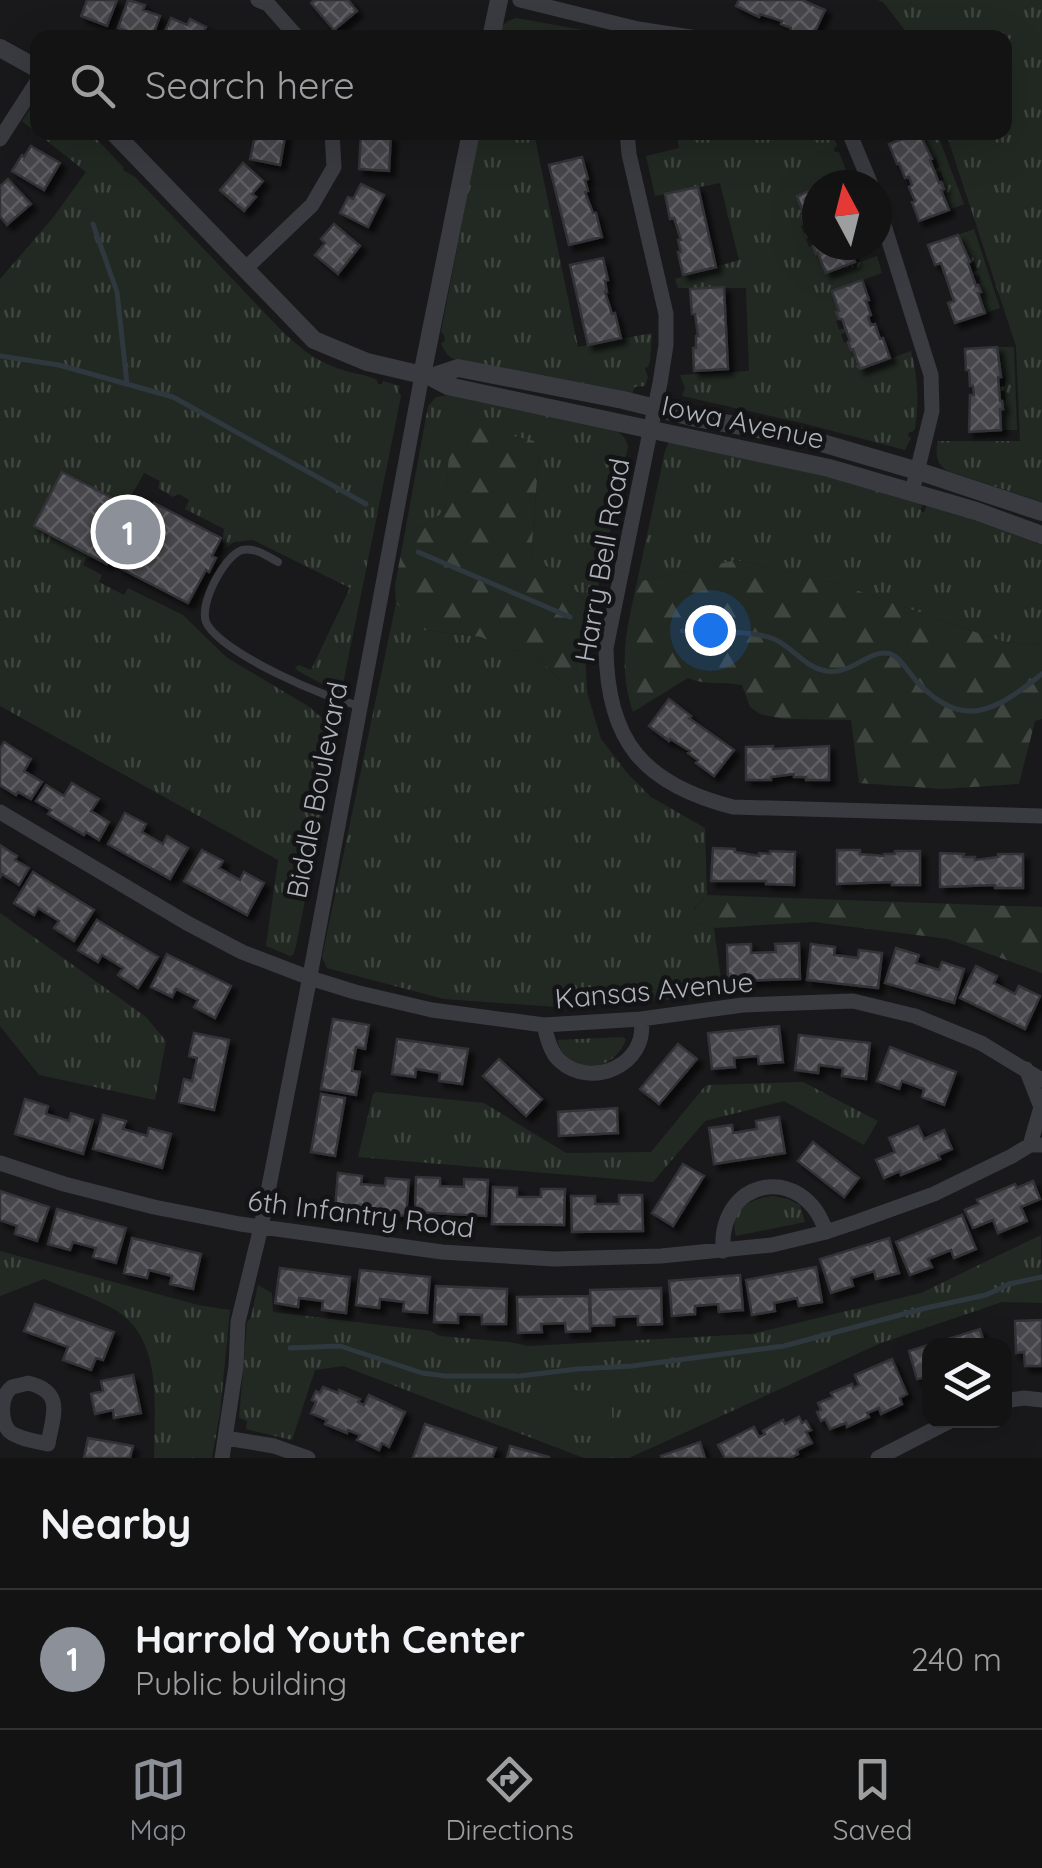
<!DOCTYPE html>
<style>
:root{--surface:#131314;--page:#1c1c1d;--text:#f1f3f6;--muted:#9d9ea0;--line:#323234;--accent:#8c9099}
body{margin:0;font-family:Quicksand,sans-serif;background:var(--page);color:var(--text)}
.controls{position:absolute;right:30px;bottom:30px;display:grid;overflow:hidden;border-radius:20px;box-shadow:0 10px 40px #0002}
.controls button{width:90px;height:90px;display:grid;place-items:center;padding:0;border:0;border-bottom:2px solid var(--line);background:var(--surface);color:var(--text);font:50px sans-serif}
.compass{position:absolute;left:802px;top:170px;width:90px;height:90px;border-radius:50%;background:var(--surface);box-shadow:0 10px 40px #0002;rotate:353deg}
.you{position:absolute;left:710px;top:630px;width:35px;height:35px;margin:-25px;border:8px solid #fff;border-radius:50%;background:#1a73e8;box-shadow:0 0 0 15px #1a73e833}
.badge{display:grid;place-items:center;width:65px;height:65px;border-radius:50%;background:var(--accent);color:#fff;font-size:32px;font-weight:700}
.pin{position:absolute;translate:-50% -50%;border:5px solid #fff;box-shadow:0 2px 10px #0006}
.list{margin:0;padding:0;list-style:none}
h2{display:flex;justify-content:space-between;align-items:center;height:130px;margin:0;padding:0 40px;font-size:42px}
h2 small{font-size:32px;font-weight:400;color:var(--muted)}
.list li{display:grid;grid-template-columns:65px 1fr auto;gap:30px;align-items:center;box-sizing:border-box;height:140px;padding:0 40px;border-top:2px solid var(--line)}
.list b{display:block;font-size:38px;white-space:nowrap}
.list p{margin:0;font-size:32px;white-space:nowrap;color:var(--muted)}
.list em{font-size:32px;font-style:normal;color:var(--muted)}
.icon{flex:none;width:55px;height:55px;fill:none;stroke:currentColor;stroke-width:2;stroke-linecap:round;stroke-linejoin:round}
.map{position:relative;flex:none;width:1042px;height:1458px;overflow:hidden}
.search{position:absolute;background:var(--surface);box-shadow:0 10px 40px #0002;left:30px;right:30px;top:30px;height:110px;display:flex;align-items:center;gap:25px;box-sizing:border-box;padding:0 35px;border-radius:20px;color:var(--muted);font-size:38px}
.sheet{height:270px;background:var(--surface)}
nav{display:flex;justify-content:space-around;align-items:center;box-sizing:border-box;height:140px;border-top:2px solid var(--line);background:var(--surface);font-size:28px;color:var(--muted)}
nav a{display:grid;justify-items:center;gap:5px}
nav .on{color:var(--accent)}
.map>svg:first-child{display:block}
.grass{fill:url(#grass-tufts)}
.forest{fill:url(#forest-firs)}
.park{fill:#212922}
.lines{fill:none;stroke-linecap:round;stroke-linejoin:round}
.stream{stroke:#30383f;stroke-width:5}
.building{fill:url(#building-cross-hatch);stroke:#333337;stroke-width:2.5;filter:url(#shadow)}
.service{stroke:#3a3b40;stroke-width:8}
.minor{stroke:#3a3b40;stroke-width:15}
.tertiary{stroke:#3a3b40;stroke-width:18}
.labels{text-anchor:middle;stroke-width:9;stroke-linejoin:round;paint-order:stroke}
.street-label{font-size:28px;fill:#acb1ba;stroke:#141416}
</style>
<div class="map">
<svg width="1042" height="1458" viewBox="0 0 1042 1458">
<defs>
<pattern id="grass-tufts" width="24" height="20" patternUnits="userSpaceOnUse" patternTransform="scale(2.5)"><rect width="24" height="20" fill="#212922"/><path d="M3 7l-1-3M5 7V3M7 7l1-3M15 17l-1-3M17 17v-4M19 17l1-3" fill="none" stroke="#3f4640"/></pattern>
<pattern id="forest-firs" width="22" height="20" patternUnits="userSpaceOnUse" patternTransform="scale(2.5)"><rect width="22" height="20" fill="#212922"/><path d="M5 1l3.5 6h-7zM16 11l3.5 6h-7z" fill="#3f4640"/></pattern>
<pattern id="building-cross-hatch" width="8" height="8" patternUnits="userSpaceOnUse" patternTransform="scale(2.5)"><rect width="8" height="8" fill="#46474b"/><path d="M0 0l8 8M0 8l8-8" fill="none" stroke="#5e5f63"/></pattern>
<filter id="shadow"><feDropShadow dx="5.5" dy="5.5" stdDeviation="2.5" flood-color="#0009"/></filter>
</defs>
<rect width="100%" height="100%" fill="#19191b"/>
<path class="grass" d="M 878,0 L 1042,0 L 1042,502 L 948,471 C 936,465 935,453 938,441 L 1020,441 L 1016,346 L 946,133 L 1004,132 L 1004,38 L 910,37 L 884,3 Z
M 516,18 L 605,34 L 609,37 L 497,38 C 499,27 505,21 516,18 Z
M 37,99 L 38,132 L 91,133 L 124,168 L 123,170 L 135,177 L 283,332 C 302,350 320,364 346,371 C 356,374 367,375 377,380 L 378,384 L 382,384 L 383,381 L 400,386 L 398,391 L 401,396 L 341,694 L 298,671 L 295,667 L 299,665 L 311,670 L 350,588 L 253,540 L 234,542 L 223,550 L 224,529 L 185,509 L 189,500 L 179,494 L 173,497 L 158,488 L 160,481 L 144,473 L 126,505 L 62,472 L 34,525 L 91,555 L 89,559 L 86,558 L 83,565 L 102,575 L 99,582 L 124,595 L 128,588 L 183,615 L 226,657 L 311,708 C 317,717 330,720 339,727 L 296,946 L 293,955 L 290,956 L 266,946 L 278,860 L 0,706 L 0,279 L 52,219 L 86,172 L 22,121 Z
M 479,133 L 534,133 L 578,347 L 652,333 L 650,361 L 648,367 L 645,368 L 648,377 L 645,386 L 635,387 L 632,394 L 459,361 C 449,358 445,353 441,343 L 445,341 L 444,335 L 441,332 Z
M 676,133 L 832,133 L 837,146 L 834,148 L 835,152 L 839,152 L 849,178 L 817,185 L 817,188 L 797,195 L 804,215 L 802,217 L 804,224 L 801,226 L 804,234 L 810,232 L 812,236 L 806,239 L 809,247 L 813,246 L 816,253 L 818,253 L 826,274 L 877,256 L 882,273 L 832,291 L 839,311 L 836,312 L 839,319 L 836,321 L 839,330 L 845,328 L 847,332 L 841,334 L 844,343 L 848,342 L 851,349 L 853,349 L 861,369 L 911,351 C 918,378 919,401 915,429 L 912,432 L 909,432 L 908,436 L 911,438 L 905,450 L 806,424 L 682,396 L 685,388 L 680,375 L 749,371 L 746,288 L 678,288 L 675,279 L 739,260 L 720,183 L 655,196 L 646,156 L 679,148 Z
M 919,133 L 937,133 L 964,204 L 949,210 L 941,190 L 944,189 L 941,182 L 944,180 L 941,171 L 935,173 L 934,170 L 939,167 L 936,158 L 932,159 L 929,152 L 927,153 Z
M 974,229 L 1000,308 L 985,313 L 978,293 L 981,292 L 978,285 L 981,283 L 979,275 L 972,276 L 971,273 L 977,270 L 974,261 L 970,262 L 967,255 L 965,255 L 958,235 Z
M 997,347 L 1014,347 L 1017,430 L 1001,430 L 1000,409 L 1003,409 L 1002,401 L 1006,400 L 1005,391 L 999,391 L 999,387 L 1005,386 L 1005,377 L 1001,377 L 1000,369 L 998,369 Z
M 455,394 L 617,431 L 624,437 L 628,446 L 585,649 L 587,692 L 601,739 L 628,774 L 651,797 L 705,828 L 707,895 L 694,908 L 695,922 L 714,928 L 723,996 L 557,1007 L 444,999 L 327,968 L 322,957 L 396,603 L 424,630 L 481,637 L 509,650 L 524,651 L 543,663 L 560,680 L 576,679 L 577,642 L 589,606 L 562,575 L 531,558 L 539,455 L 450,444 L 444,512 L 428,523 L 405,532 L 428,406 L 436,397 Z
M 669,442 L 747,455 L 922,502 L 921,512 L 924,512 L 928,504 L 1034,539 L 1034,542 L 1038,544 L 1042,541 L 1042,645 L 1004,642 L 836,583 L 736,560 L 637,582 L 665,451 Z
M 0,913 L 146,1017 L 166,1041 L 155,1100 L 39,1075 L 0,1026 Z
M 622,1037 L 626,1039 C 614,1074 567,1077 557,1040 Z
M 803,1082 L 878,1121 L 864,1145 L 784,1101 L 705,1121 L 653,1182 L 358,1157 L 373,1094 L 376,1092 L 484,1103 L 566,1153 L 651,1152 L 706,1085 Z
M 773,1196 L 788,1199 L 800,1205 L 805,1222 L 736,1236 C 728,1210 751,1198 773,1196 Z
M 1041,1235 L 1042,1303 L 1002,1302 L 881,1343 L 629,1458 L 584,1458 L 343,1366 L 315,1370 L 292,1440 L 246,1429 L 247,1421 L 239,1418 L 247,1322 L 251,1317 L 258,1285 L 272,1293 L 273,1312 L 431,1331 L 440,1336 L 509,1342 L 528,1346 L 752,1334 L 921,1293 Z
M 0,1251 L 198,1305 L 230,1310 L 220,1412 L 212,1458 L 154,1458 C 154,1407 165,1335 110,1307 C 89,1296 66,1288 44,1279 L 0,1296 Z"/>
<path class="forest" d="M 478,427 L 534,441 L 539,454 L 531,557 L 562,575 L 589,606 L 577,642 L 576,680 L 560,680 L 543,663 L 524,651 L 509,650 L 481,637 L 424,630 L 396,603 L 395,585 L 405,532 L 428,523 L 444,512 L 450,444 L 456,432 Z
M 736,560 L 836,583 L 1004,642 L 1042,645 L 1042,719 L 1035,721 L 1019,784 L 943,789 L 859,783 L 851,720 L 784,719 L 760,714 L 750,707 L 742,685 C 723,681 707,686 688,678 L 633,712 C 617,664 627,629 637,582 Z
M 707,895 L 1042,907 L 1042,973 L 948,939 L 814,922 L 714,928 L 695,922 C 689,908 699,905 707,895 Z"/>
<path class="park" d="M 114,695 L 176,729 L 159,761 L 96,727 Z
M 571,1390 L 594,1391 L 608,1397 L 612,1410 L 612,1426 L 604,1435 C 581,1439 557,1431 535,1424 L 533,1404 L 538,1397 Z"/>
<g class="lines">
<path class="stream" d="M 93,224 L 117,292 L 127,384
M 0,356 L 59,365 L 173,397 L 366,504
M 418,552 L 570,617
M 682,631 C 706,632 753,630 774,639 C 793,647 804,667 826,671 C 851,676 871,647 891,654 C 901,658 909,673 917,682 C 964,731 995,711 1042,674
M 290,1348 L 340,1346 L 422,1373 L 446,1376 L 516,1376
M 520,1376 L 577,1369 L 632,1366 L 784,1346 L 926,1308 L 986,1295 L 1009,1284 L 1042,1277"/>
</g>
<path class="building" d="M 87,0 L 117,0 L 107,26 L 81,16 Z
M 128,0 L 145,5 L 143,10 L 160,16 L 152,38 L 143,38 L 118,28 Z
M 314,0 L 348,0 L 357,11 L 334,30 L 311,3 Z
M 739,0 L 802,0 L 825,10 L 812,38 L 803,38 L 790,32 L 791,28 L 781,24 L 782,21 L 760,14 L 759,17 L 736,6 Z
M 171,18 L 187,25 L 190,19 L 206,27 L 201,38 L 162,38 Z
M 256,132 L 286,132 L 280,165 L 250,159 Z
M 919,133 L 932,159 L 930,160 L 939,183 L 941,182 L 944,189 L 941,190 L 949,210 L 919,221 L 912,202 L 915,201 L 909,187 L 912,185 L 909,177 L 905,178 L 899,163 L 897,164 L 889,144 Z
M 361,134 L 391,136 L 389,171 L 359,169 Z
M 31,146 L 60,163 L 44,190 L 12,171 L 22,155 L 24,157 Z
M 582,157 L 588,179 L 585,180 L 588,191 L 585,192 L 593,213 L 596,213 L 602,237 L 569,245 L 549,165 Z
M 243,163 L 263,181 L 252,194 L 256,197 L 244,211 L 220,190 Z
M 8,179 L 31,204 L 7,225 L 0,216 L 0,186 Z
M 361,184 L 384,195 L 368,227 L 340,213 L 348,197 L 353,199 Z
M 698,187 L 716,267 L 683,275 L 678,252 L 681,252 L 678,240 L 681,240 L 674,218 L 670,219 L 665,194 Z
M 817,188 L 817,245 L 849,245 L 855,262 L 826,273 L 818,253 L 816,254 L 813,246 L 815,245 L 807,223 L 804,224 L 802,216 L 804,215 L 797,196 Z
M 334,224 L 360,246 L 338,274 L 315,255 L 325,243 L 321,239 Z
M 958,235 L 970,262 L 968,263 L 976,286 L 978,285 L 981,292 L 978,293 L 985,313 L 955,323 L 948,303 L 954,301 L 941,263 L 935,265 L 928,245 Z
M 603,258 L 608,280 L 605,281 L 607,292 L 605,292 L 612,314 L 615,313 L 621,338 L 588,345 L 570,265 Z
M 862,280 L 869,300 L 866,301 L 871,315 L 868,317 L 871,325 L 875,324 L 880,339 L 883,338 L 890,358 L 860,369 L 853,349 L 851,350 L 848,342 L 850,341 L 842,319 L 839,319 L 836,312 L 839,311 L 832,291 Z
M 724,287 L 728,369 L 694,371 L 693,348 L 696,348 L 696,336 L 698,336 L 695,314 L 692,314 L 690,289 Z
M 997,347 L 1001,377 L 998,377 L 1000,401 L 1002,401 L 1003,409 L 1000,409 L 1001,430 L 969,432 L 970,395 L 974,395 L 973,386 L 970,386 L 969,370 L 966,370 L 965,349 Z
M 62,472 L 133,509 L 131,513 L 145,520 L 154,503 L 221,538 L 212,556 L 216,558 L 209,572 L 206,570 L 188,603 L 118,567 L 120,563 L 111,558 L 107,564 L 34,526 Z
M 669,699 L 691,716 L 689,718 L 734,750 L 714,776 L 696,763 L 698,760 L 688,753 L 690,751 L 670,739 L 669,741 L 649,726 Z
M 4,742 L 31,759 L 24,771 L 42,782 L 31,799 L 18,792 L 16,795 L 0,785 L 0,749 Z
M 773,746 L 773,749 L 829,746 L 829,780 L 806,780 L 806,777 L 794,777 L 794,774 L 771,777 L 771,780 L 746,780 L 746,747 Z
M 72,783 L 99,799 L 91,811 L 109,822 L 99,840 L 86,832 L 84,835 L 48,814 L 51,810 L 36,801 L 46,785 L 64,796 Z
M 125,813 L 146,824 L 142,832 L 163,844 L 167,836 L 188,848 L 170,879 L 108,844 Z
M 0,845 L 17,856 L 15,860 L 29,868 L 19,885 L 2,874 L 0,877 Z
M 713,848 L 735,849 L 735,852 L 759,856 L 759,853 L 770,854 L 770,851 L 795,852 L 794,885 L 766,884 L 766,881 L 711,881 Z
M 202,850 L 223,861 L 219,868 L 240,880 L 244,872 L 264,883 L 247,915 L 184,881 Z
M 837,850 L 860,850 L 860,854 L 884,856 L 884,854 L 895,854 L 895,851 L 920,851 L 920,885 L 892,885 L 892,882 L 837,884 Z
M 940,853 L 964,854 L 963,857 L 975,857 L 975,860 L 998,857 L 998,854 L 1023,854 L 1023,888 L 995,888 L 995,885 L 940,887 Z
M 33,872 L 94,910 L 74,941 L 54,928 L 59,921 L 38,908 L 34,915 L 14,903 Z
M 97,920 L 158,957 L 138,988 L 118,975 L 123,968 L 102,955 L 98,962 L 78,950 Z
M 799,943 L 800,979 L 728,981 L 727,945 L 751,944 L 751,953 L 776,952 L 775,944 Z
M 811,944 L 835,947 L 834,955 L 858,958 L 859,950 L 882,953 L 878,988 L 807,980 Z
M 896,948 L 919,955 L 916,963 L 939,970 L 942,962 L 964,969 L 954,1003 L 885,983 Z
M 167,954 L 231,986 L 215,1018 L 194,1007 L 198,1000 L 176,989 L 172,997 L 151,987 Z
M 976,966 L 997,976 L 994,983 L 1015,994 L 1019,986 L 1040,996 L 1025,1029 L 960,998 Z
M 333,1019 L 369,1025 L 365,1049 L 356,1047 L 352,1071 L 360,1072 L 356,1095 L 321,1089 Z
M 779,1026 L 783,1062 L 759,1064 L 758,1056 L 734,1058 L 735,1067 L 712,1069 L 708,1033 Z
M 194,1033 L 229,1040 L 214,1110 L 179,1102 L 184,1079 L 192,1081 L 197,1058 L 189,1056 Z
M 799,1035 L 870,1043 L 866,1079 L 842,1076 L 843,1068 L 819,1065 L 818,1073 L 795,1070 Z
M 397,1039 L 468,1049 L 462,1084 L 439,1081 L 440,1073 L 416,1069 L 415,1077 L 392,1074 Z
M 678,1044 L 697,1059 L 659,1104 L 640,1089 Z
M 890,1047 L 956,1072 L 944,1105 L 922,1097 L 924,1089 L 902,1081 L 899,1089 L 877,1081 Z
M 499,1059 L 542,1099 L 526,1116 L 483,1076 Z
M 321,1094 L 345,1098 L 335,1156 L 311,1152 Z
M 25,1099 L 48,1106 L 46,1114 L 69,1121 L 71,1113 L 93,1120 L 83,1154 L 15,1134 Z
M 617,1108 L 618,1133 L 559,1136 L 558,1112 Z
M 103,1115 L 126,1121 L 123,1129 L 147,1136 L 149,1128 L 171,1134 L 162,1168 L 93,1149 Z
M 779,1117 L 785,1153 L 714,1164 L 709,1128 L 732,1125 L 733,1133 L 757,1129 L 756,1121 Z
M 918,1126 L 924,1139 L 944,1130 L 952,1149 L 938,1155 L 940,1159 L 901,1175 L 900,1171 L 884,1178 L 876,1160 L 895,1152 L 889,1138 Z
M 813,1142 L 859,1178 L 844,1197 L 798,1161 Z
M 683,1164 L 704,1176 L 673,1226 L 652,1213 Z
M 338,1173 L 362,1176 L 361,1184 L 385,1186 L 386,1178 L 409,1180 L 406,1216 L 335,1209 Z
M 416,1177 L 440,1178 L 440,1186 L 464,1187 L 464,1179 L 488,1180 L 486,1216 L 415,1212 Z
M 1033,1181 L 1040,1199 L 1021,1207 L 1027,1221 L 998,1233 L 993,1220 L 973,1228 L 965,1210 L 979,1204 L 977,1200 L 1015,1184 L 1017,1188 Z
M 493,1187 L 517,1188 L 517,1197 L 541,1197 L 541,1189 L 565,1189 L 564,1225 L 492,1224 Z
M 0,1191 L 49,1207 L 37,1241 L 15,1234 L 17,1226 L 0,1220 Z
M 619,1195 L 642,1195 L 643,1231 L 572,1232 L 571,1196 L 595,1196 L 595,1204 L 619,1204 Z
M 57,1209 L 126,1228 L 116,1263 L 93,1257 L 96,1248 L 73,1242 L 70,1250 L 48,1244 Z
M 962,1215 L 976,1249 L 954,1258 L 951,1250 L 928,1259 L 932,1267 L 910,1275 L 896,1242 Z
M 132,1238 L 201,1254 L 193,1289 L 170,1284 L 172,1276 L 149,1270 L 147,1278 L 124,1273 Z
M 889,1238 L 899,1273 L 876,1279 L 874,1271 L 851,1278 L 853,1286 L 831,1293 L 820,1259 Z
M 816,1267 L 822,1302 L 799,1306 L 797,1298 L 774,1303 L 775,1311 L 752,1315 L 746,1280 Z
M 280,1268 L 350,1277 L 346,1313 L 322,1310 L 323,1301 L 299,1298 L 298,1307 L 275,1303 Z
M 360,1270 L 430,1277 L 427,1313 L 403,1311 L 404,1302 L 380,1299 L 379,1308 L 356,1305 Z
M 740,1275 L 743,1310 L 719,1312 L 718,1304 L 695,1306 L 695,1314 L 672,1316 L 669,1281 Z
M 436,1286 L 507,1289 L 506,1324 L 482,1324 L 482,1315 L 458,1314 L 458,1323 L 434,1322 Z
M 661,1288 L 662,1324 L 638,1325 L 638,1316 L 614,1317 L 614,1325 L 591,1326 L 590,1290 Z
M 589,1296 L 590,1331 L 566,1332 L 565,1323 L 541,1324 L 542,1332 L 518,1333 L 517,1297 Z
M 35,1304 L 114,1332 L 103,1360 L 96,1358 L 91,1370 L 63,1360 L 68,1347 L 24,1331 Z
M 1042,1320 L 1042,1366 L 1025,1366 L 1024,1352 L 1016,1353 L 1015,1321 Z
M 980,1329 L 985,1346 L 930,1346 L 930,1386 L 927,1377 L 917,1379 L 909,1351 Z
M 892,1359 L 907,1394 L 900,1398 L 902,1404 L 881,1414 L 879,1408 L 867,1413 L 869,1417 L 847,1427 L 846,1423 L 830,1429 L 825,1419 L 821,1421 L 817,1412 L 821,1410 L 818,1403 L 833,1397 L 831,1393 L 852,1384 L 853,1388 L 859,1385 L 855,1375 Z
M 133,1375 L 141,1413 L 114,1418 L 113,1410 L 95,1414 L 91,1394 L 103,1391 L 101,1381 Z
M 323,1387 L 338,1393 L 339,1390 L 360,1399 L 358,1402 L 364,1405 L 369,1395 L 405,1412 L 389,1447 L 382,1443 L 379,1450 L 357,1440 L 360,1435 L 348,1430 L 347,1433 L 325,1424 L 327,1420 L 311,1413 L 316,1402 L 312,1400 L 316,1391 L 320,1393 Z
M 799,1417 L 802,1423 L 806,1421 L 811,1430 L 806,1432 L 812,1443 L 797,1450 L 798,1454 L 790,1458 L 725,1458 L 718,1445 L 754,1427 L 759,1437 L 765,1434 L 763,1431 L 783,1420 L 785,1424 Z
M 425,1424 L 496,1448 L 492,1458 L 413,1458 Z
M 88,1438 L 133,1446 L 130,1458 L 84,1458 Z
M 700,1442 L 705,1458 L 662,1458 L 661,1456 Z
M 510,1446 L 549,1457 L 549,1458 L 507,1458 Z"/>
<g class="lines">
<path class="service" d="M 278,562 C 267,556 255,547 242,550 C 224,556 199,604 206,622 C 219,652 328,700 361,706"/>
<path class="minor" d="M 258,0 L 268,4 L 298,38
M 520,0 L 638,29 L 697,38
M 627,132 L 629,154 L 666,314 L 666,345 L 660,383 L 606,648 C 607,741 643,784 733,807 L 1042,816
M 849,132 L 871,185
M 0,139 L 38,80
M 877,203 L 931,375 L 932,411 L 912,492
M 245,269 L 312,205 L 334,167 L 332,132
M 0,812 L 187,923 L 242,952 L 310,978 L 355,992 L 432,1010 L 544,1025 L 641,1019 L 743,1005 L 853,1001 L 915,1016 L 981,1043 L 1042,1080
M 544,1025 C 547,1037 550,1052 560,1061 C 590,1089 649,1066 641,1019
M 1026,1069 L 1041,1107 L 1030,1145
M 0,1163 L 64,1184 L 154,1207 L 240,1224 L 442,1252 L 554,1259 L 661,1256 L 772,1245 L 826,1232 L 856,1222 L 934,1194 L 1012,1156 L 1030,1145 L 1042,1145
M 723,1251 C 718,1177 804,1162 826,1232
M 28,1383 C 65,1392 53,1415 48,1444 C 36,1441 18,1439 9,1431 C 0,1420 0,1396 12,1387 C 16,1386 25,1384 28,1383 Z
M 1004,1401 L 1024,1398 L 1042,1400
M 226,1438 L 274,1446 L 308,1458
M 222,1458 L 236,1366 L 238,1322 L 261,1227 L 307,992 L 422,375
M 878,1458 L 952,1420"/>
<path class="tertiary" d="M 491,38 L 499,0
M 0,48 L 38,69
M 113,132 L 314,340 L 367,362 L 431,377 L 448,386 L 829,468 L 976,511 L 1042,535
M 422,375 L 471,132
M 431,377 L 458,368 L 623,400 L 696,418 L 798,436 L 918,471 L 1042,512"/>
</g>
<g class="labels">
<g class="street-label">
<text transform="translate(743 422) rotate(12)" y="10">Iowa Avenue</text>
<text transform="translate(602 560) rotate(-80)" y="10">Harry Bell Road</text>
<text transform="translate(317 790) rotate(-79)" y="10">Biddle Boulevard</text>
<text transform="translate(654 990) rotate(-5)" y="10">Kansas Avenue</text>
<text transform="translate(361 1214) rotate(7)" y="10">6th Infantry Road</text>
</g>
</g>
</svg>
<div class="controls">
<button><svg class="icon" aria-label="layers" viewBox="0 0 24 24"><path d="M12 4l9 5-9 5-9-5zM3 14l9 5 9-5"/></svg></button>
</div>
<svg class="compass" viewBox="-18 -18 36 36"><path d="M0-13l5 13h-10z" fill="#e53935"/><path d="M0 13l5-13h-10z" fill="#9d9ea0"/></svg>
<div class="you"></div>
<div class="pin badge" style="left:128px;top:532px">1</div>
<div class="search"><svg class="icon" aria-label="search" viewBox="0 0 24 24"><circle cx="10" cy="10" r="6"/><path d="M15 15l6 6"/></svg>Search here</div>
</div>
<section class="sheet">
<h2>Nearby<small></small></h2>
<ul class="list">
<li><span class="badge">1</span><div><b>Harrold Youth Center</b><p>Public building</p></div><em>240 m</em></li>
</ul>
</section>
<nav>
<a class="on"><svg class="icon" aria-label="map" viewBox="0 0 24 24"><path d="M3 6l6-2 6 2 6-2v14l-6 2-6-2-6 2zM9 4v14M15 6v14"/></svg>Map</a>
<a><svg class="icon" aria-label="directions" viewBox="0 0 24 24"><path d="M12 3l9 9-9 9-9-9zM9 14v-3h6M13 9l2 2-2 2"/></svg>Directions</a>
<a><svg class="icon" aria-label="saved" viewBox="0 0 24 24"><path d="M7 4h10v16l-5-4-5 4z"/></svg>Saved</a>
</nav>
